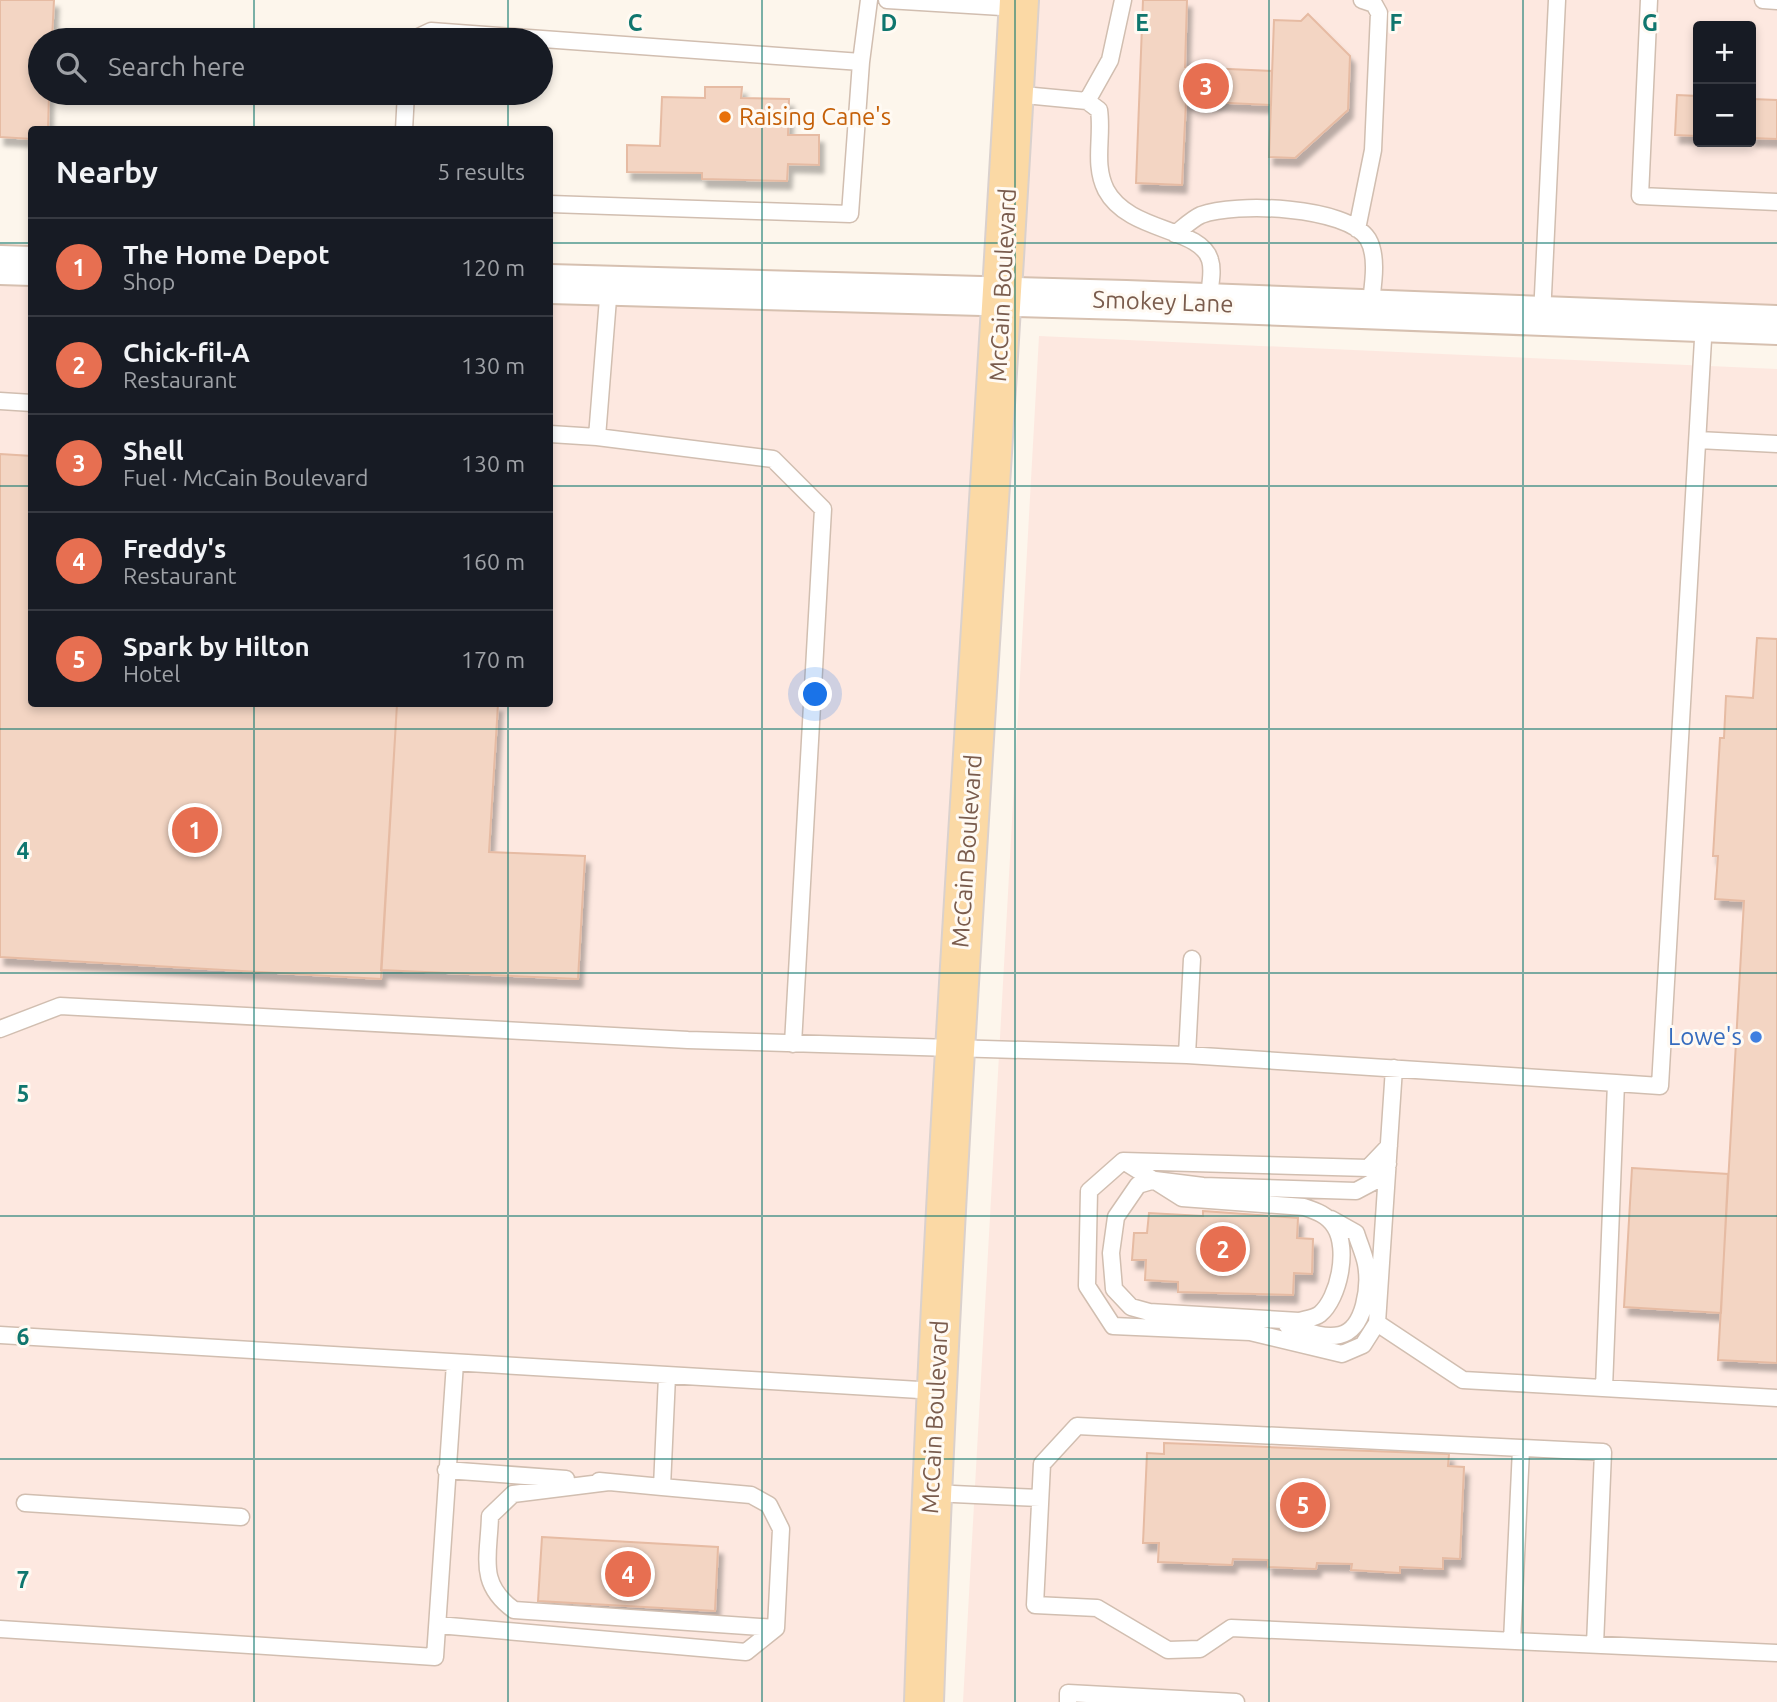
<!DOCTYPE html>
<meta charset="utf-8">
<style>
:root{--surface:#171b24;--page:#242831;--text:#f1f3f6;--muted:#9ea1a6;--line:#363941;--accent:#e76f51}
body{margin:0;font-family:Ubuntu,sans-serif;background:var(--page);color:var(--text)}
.controls{position:absolute;right:21px;top:21px;display:grid;overflow:hidden;border-radius:7px;box-shadow:0 4px 10px #0003}
.controls button{width:63px;height:63px;display:grid;place-items:center;padding:0;border:0;border-bottom:2px solid var(--line);background:var(--surface);color:var(--text);font:35px sans-serif}
.you{position:absolute;left:816px;top:695px;width:24px;height:24px;margin:-18px;border:5px solid #fff;border-radius:50%;background:#1a73e8;box-shadow:0 0 0 10px #1a73e833}
.badge{display:grid;place-items:center;width:46px;height:46px;border-radius:50%;background:var(--accent);color:#fff;font-size:23px;font-weight:700}
.pin{position:absolute;translate:-50% -50%;border:4px solid #fff;box-shadow:0 2px 7px #0006}
.list{margin:0;padding:0;list-style:none}
h2{display:flex;justify-content:space-between;align-items:center;height:91px;margin:0;padding:0 28px;font-size:30px}
h2 small{font-size:23px;font-weight:400;color:var(--muted)}
.list li{display:grid;grid-template-columns:46px 1fr auto;gap:21px;align-items:center;box-sizing:border-box;height:98px;padding:0 28px;border-top:2px solid var(--line)}
.list b{display:block;font-size:26px;white-space:nowrap}
.list p{margin:0;font-size:23px;white-space:nowrap;color:var(--muted)}
.list em{font-size:23px;font-style:normal;color:var(--muted)}
.icon{flex:none;width:38px;height:38px;fill:none;stroke:currentColor;stroke-width:2;stroke-linecap:round;stroke-linejoin:round}
.map{position:relative;flex:none;width:1777px;height:1702px;overflow:hidden}
.search{position:absolute;background:var(--surface);box-shadow:0 4px 10px #0003;left:28px;top:28px;width:525px;height:77px;display:flex;align-items:center;gap:18px;box-sizing:border-box;padding:0 24px;border-radius:38px;color:var(--muted);font-size:26px}
.panel{position:absolute;background:var(--surface);box-shadow:0 4px 10px #0003;left:28px;top:126px;width:525px;height:581px;border-radius:7px}
.map>svg:first-child{display:block}
.commercial{fill:#fde8e0;fill-rule:evenodd}
.building{fill:#f3d5c3;stroke:#e6bba3;stroke-width:2;filter:url(#shadow)}
.lines{fill:none;stroke-linecap:round;stroke-linejoin:round}
.lane-casing{stroke:#d1beb0;stroke-width:19}
.secondary-casing{stroke:#d6c0b0;stroke-width:42}
.primary-casing{stroke:#dad1cd;stroke-width:42}
.lane{stroke:#fff;stroke-width:16}
.secondary{stroke:#fff;stroke-width:38}
.primary{stroke:#fbd9a5;stroke-width:38}
.grid{fill:none;stroke:#0f766e;stroke-width:2;stroke-opacity:0.55}
.food-dot{fill:#e8710a;stroke:#fffaf3;stroke-width:2.5}
.shop-dot{fill:#3f7fe0;stroke:#fffaf3;stroke-width:2.5}
.labels{text-anchor:middle;stroke-width:6;stroke-linejoin:round;paint-order:stroke}
.food-label{font-size:24px;fill:#c56008;stroke:#fffaf3;text-anchor:start}
.street-label{font-size:24px;fill:#7a5c4d;stroke:#fffaf3}
.shop-label{font-size:24px;fill:#366cbe;stroke:#fffaf3;text-anchor:end}
.grid-label{font-size:23px;text-anchor:middle;font-weight:bold;fill:#0f766e;stroke:#fffaf3;stroke-width:6;stroke-linejoin:round;paint-order:stroke}
</style>
<div class="map">
<svg width="1777" height="1702" viewBox="0 0 1777 1702">
<defs>
<filter id="shadow"><feDropShadow dx="4.5" dy="8" stdDeviation="2" flood-color="#0004"/></filter>
</defs>
<rect width="100%" height="100%" fill="#fdf6ec"/>
<path class="commercial" d="M 1019,0 L 1777,0 L 1777,308 L 1002,297 L 905,1702 L 0,1702 L 0,259 L 31,260 L 32,704 L 550,704 L 550,280 L 1002,297 ZM 1698,26 L 1751,26 L 1751,142 L 1698,142 Z
M 1039,336 L 1777,369 L 1777,1702 L 963,1702 Z"/>
<path class="building" d="M 0,0 L 54,0 L 52,40 L 40,40 L 40,93 L 49,93 L 48,130 L 32,130 L 32,139 L 0,137 Z
M 1143,0 L 1187,0 L 1185,67 L 1272,71 L 1271,105 L 1186,101 L 1182,185 L 1136,183 Z
M 1308,14 L 1350,56 L 1348,110 L 1295,158 L 1269,157 L 1274,20 L 1301,21 Z
M 705,87 L 742,87 L 741,98 L 789,99 L 788,135 L 819,135 L 819,165 L 788,164 L 787,181 L 702,179 L 702,173 L 627,172 L 627,145 L 660,146 L 662,97 L 705,98 Z
M 1677,95 L 1698,96 L 1698,136 L 1675,135 Z
M 1751,99 L 1777,100 L 1777,139 L 1751,138 Z
M 0,454 L 32,456 L 32,704 L 397,704 L 381,979 L 0,957 Z
M 1757,638 L 1777,639 L 1777,1363 L 1718,1360 L 1744,901 L 1715,899 L 1718,856 L 1713,856 L 1720,738 L 1724,738 L 1726,696 L 1753,698 Z
M 397,704 L 498,704 L 489,852 L 585,856 L 578,979 L 381,970 Z
M 1632,1168 L 1728,1174 L 1721,1313 L 1624,1307 Z
M 1203,1211 L 1298,1218 L 1297,1238 L 1313,1239 L 1312,1274 L 1294,1273 L 1293,1295 L 1178,1292 L 1178,1282 L 1145,1280 L 1146,1260 L 1132,1260 L 1134,1233 L 1147,1233 L 1149,1213 L 1203,1216 Z
M 1164,1443 L 1449,1454 L 1448,1466 L 1464,1467 L 1460,1559 L 1443,1558 L 1443,1569 L 1400,1567 L 1400,1573 L 1351,1570 L 1352,1564 L 1317,1563 L 1316,1569 L 1268,1567 L 1268,1560 L 1233,1559 L 1232,1565 L 1158,1562 L 1159,1543 L 1143,1543 L 1147,1453 L 1164,1454 Z
M 542,1537 L 718,1547 L 715,1611 L 538,1601 Z"/>
<g class="lines">
<g class="lane-casing">
<path id="lane" d="M 887,0 L 1018,8
M 1649,0 L 1640,196 L 1777,202
M 1763,0 L 1777,1
M 412,40 L 431,31 L 861,62 L 869,0
M 1014,94 L 1087,101 L 1099,110 C 1103,137 1093,164 1106,190 C 1129,233 1201,227 1210,260 C 1214,272 1209,290 1208,303
M 1087,101 L 1110,60 L 1123,0
M 404,130 L 406,93
M 550,204 L 850,214 L 861,62
M 1357,229 L 1373,150 L 1379,13 L 1374,4 L 1362,0
M 1175,234 C 1183,228 1192,219 1201,215 C 1235,202 1347,206 1368,239 C 1379,258 1372,290 1370,310
M 609,286 L 597,437 L 773,459 L 823,509 L 793,1044
M 1542,316 L 1557,0
M 0,401 L 32,403
M 550,434 L 597,437
M 1698,440 L 1777,444
M 0,1029 L 60,1006 L 688,1040 L 1187,1055 L 1616,1083
M 1187,1055 L 1192,959
M 1389,1146 L 1368,1168 L 1123,1161 L 1089,1191 L 1087,1286 L 1113,1326 L 1250,1332 L 1342,1354 L 1363,1345 L 1377,1323 L 1394,1068
M 1125,1162 L 1182,1198 L 1304,1207 C 1316,1211 1328,1215 1335,1227 C 1349,1249 1339,1298 1320,1314 C 1315,1318 1306,1319 1299,1321 L 1149,1312 L 1131,1307 L 1114,1289 L 1111,1253 L 1116,1217 L 1138,1185 L 1155,1180 L 1203,1186 L 1356,1191 L 1373,1182 L 1388,1164
M 1377,1323 L 1463,1380 L 1777,1398
M 1287,1325 C 1303,1330 1322,1339 1340,1335 C 1365,1329 1370,1286 1366,1264 C 1364,1254 1359,1243 1356,1233 L 1331,1219
M 0,1335 L 936,1391
M 1604,1388 L 1616,1083 L 1660,1086 L 1704,322
M 446,1470 L 566,1479
M 599,1481 L 662,1487
M 609,1482 L 513,1494 L 490,1516 C 489,1557 477,1583 514,1610 L 776,1628
M 932,1493 L 1040,1498
M 25,1503 L 241,1517
M 438,1625 L 746,1652 L 776,1628 L 781,1529 L 769,1505 L 751,1495 L 662,1487 L 667,1376
M 0,1629 L 435,1657 L 455,1363
M 1512,1641 L 1521,1449
M 1595,1645 L 1603,1452 L 1077,1426 L 1042,1464 L 1035,1605 L 1097,1608 L 1168,1650 L 1200,1649 L 1231,1628 L 1777,1653
M 1068,1702 L 1068,1693 L 1236,1702"/>
</g>
<g class="secondary-casing">
<path id="secondary" d="M 0,265 L 32,266
M 550,284 L 1126,300 L 1777,325"/>
</g>
<g class="primary-casing">
<path id="primary" d="M 924,1702 C 943,1134 988,567 1019,0"/>
</g>
<use href="#lane" class="lane"/>
<use href="#secondary" class="secondary"/>
<use href="#primary" class="primary"/>
</g>
<path class="grid" d="M 254,0 L 254,40M 508,0 L 508,40M 762,0 L 762,1702M 1015,0 L 1015,1702M 1269,0 L 1269,1702M 1523,0 L 1523,1702M 254,93 L 254,130M 508,93 L 508,130M 0,243 L 32,243M 550,243 L 1777,243M 0,486 L 32,486M 550,486 L 1777,486M 254,704 L 254,1702M 508,704 L 508,1702M 0,729 L 1777,729M 0,973 L 1777,973M 0,1216 L 1777,1216M 0,1459 L 1777,1459"/>
<circle class="food-dot" cx="725" cy="117" r="7"/>
<circle class="shop-dot" cx="1756" cy="1037" r="7"/>
<g class="labels">
<g class="food-label">
<text x="739" y="125">Raising Cane's</text>
</g>
<g class="street-label">
<text transform="translate(1003 285) rotate(-87)" y="8">McCain Boulevard</text>
<text transform="translate(1163 302) rotate(2)" y="8">Smokey Lane</text>
<text transform="translate(967 851) rotate(-86)" y="8">McCain Boulevard</text>
<text transform="translate(935 1417) rotate(-87)" y="8">McCain Boulevard</text>
</g>
<g class="shop-label">
<text x="1742" y="1045">Lowe's</text>
</g>
</g>
<g class="grid-label">
<text x="635" y="31">C</text>
<text x="889" y="31">D</text>
<text x="1142" y="31">E</text>
<text x="1396" y="31">F</text>
<text x="1650" y="31">G</text>
<text x="23" y="859">4</text>
<text x="23" y="1102">5</text>
<text x="23" y="1345">6</text>
<text x="23" y="1588">7</text>
</g>
</svg>
<div class="controls">
<button>+</button>
<button>−</button>
</div>
<div class="you"></div>
<div class="pin badge" style="left:195px;top:830px">1</div>
<div class="pin badge" style="left:1223px;top:1249px">2</div>
<div class="pin badge" style="left:1206px;top:86px">3</div>
<div class="pin badge" style="left:628px;top:1574px">4</div>
<div class="pin badge" style="left:1303px;top:1505px">5</div>
<div class="search"><svg class="icon" aria-label="search" viewBox="0 0 24 24"><circle cx="10" cy="10" r="6"/><path d="M15 15l6 6"/></svg>Search here</div>
<section class="panel">
<h2>Nearby<small>5 results</small></h2>
<ul class="list">
<li><span class="badge">1</span><div><b>The Home Depot</b><p>Shop</p></div><em>120 m</em></li>
<li><span class="badge">2</span><div><b>Chick-fil-A</b><p>Restaurant</p></div><em>130 m</em></li>
<li><span class="badge">3</span><div><b>Shell</b><p>Fuel · McCain Boulevard</p></div><em>130 m</em></li>
<li><span class="badge">4</span><div><b>Freddy's</b><p>Restaurant</p></div><em>160 m</em></li>
<li><span class="badge">5</span><div><b>Spark by Hilton</b><p>Hotel</p></div><em>170 m</em></li>
</ul>
</section>
</div>
